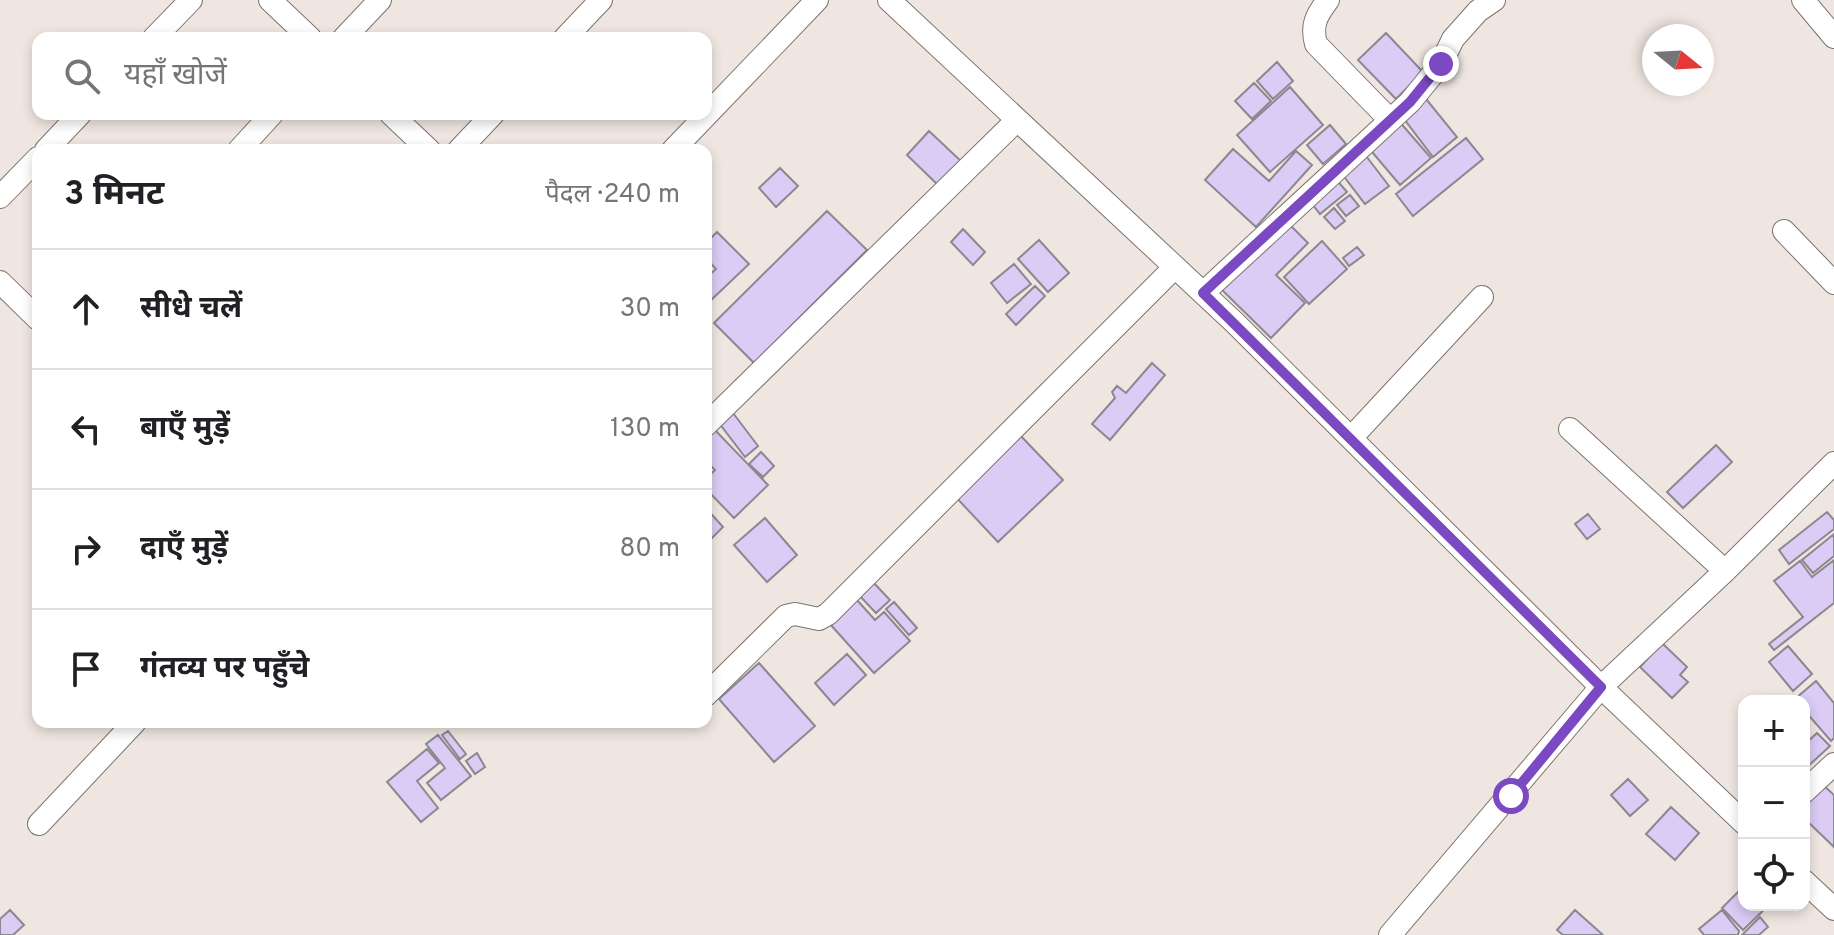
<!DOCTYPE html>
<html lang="hi">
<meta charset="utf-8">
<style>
:root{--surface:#fff;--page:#f6f6f6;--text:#202124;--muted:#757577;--line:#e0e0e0}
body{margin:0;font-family:Overpass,"Noto Sans Devanagari",sans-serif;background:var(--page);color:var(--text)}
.controls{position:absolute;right:24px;bottom:24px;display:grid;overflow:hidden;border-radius:16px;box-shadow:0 4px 12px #0003}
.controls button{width:72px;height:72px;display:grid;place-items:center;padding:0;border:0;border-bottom:2px solid var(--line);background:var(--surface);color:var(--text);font:40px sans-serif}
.compass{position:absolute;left:1642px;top:24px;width:72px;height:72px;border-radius:50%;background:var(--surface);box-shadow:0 4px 12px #0003;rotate:108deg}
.stop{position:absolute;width:24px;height:24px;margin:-18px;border:6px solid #7b49c1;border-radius:50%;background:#fff}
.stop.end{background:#7b49c1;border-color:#fff;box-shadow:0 2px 8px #0008}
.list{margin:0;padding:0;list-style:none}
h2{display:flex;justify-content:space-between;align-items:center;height:104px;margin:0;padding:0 32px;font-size:34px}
h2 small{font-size:26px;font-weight:400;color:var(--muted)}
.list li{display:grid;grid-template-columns:52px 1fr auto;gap:24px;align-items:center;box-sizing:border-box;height:120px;padding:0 32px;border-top:2px solid var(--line)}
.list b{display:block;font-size:30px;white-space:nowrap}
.list em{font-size:26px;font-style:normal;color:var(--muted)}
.icon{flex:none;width:44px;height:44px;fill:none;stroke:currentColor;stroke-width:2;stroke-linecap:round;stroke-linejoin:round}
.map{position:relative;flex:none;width:1834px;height:935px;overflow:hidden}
.search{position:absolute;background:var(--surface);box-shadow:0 4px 12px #0003;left:32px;top:32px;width:680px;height:88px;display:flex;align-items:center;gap:20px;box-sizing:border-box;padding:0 28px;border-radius:16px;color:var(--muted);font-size:30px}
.panel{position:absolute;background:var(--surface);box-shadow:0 4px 12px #0003;left:32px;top:144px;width:680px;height:584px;border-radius:16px}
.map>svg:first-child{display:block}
.building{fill:#daccf5;stroke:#8b8891;stroke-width:2}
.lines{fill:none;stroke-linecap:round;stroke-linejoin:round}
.street-casing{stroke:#7d7470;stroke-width:24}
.street{stroke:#fff;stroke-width:22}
.route{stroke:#7b49c1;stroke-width:10}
</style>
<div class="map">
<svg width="1834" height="935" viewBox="0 0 1834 935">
<rect width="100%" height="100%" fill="#f0e6e1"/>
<path class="building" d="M 1386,33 L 1423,72 L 1396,99 L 1358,60 Z
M 1277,62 L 1293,81 L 1273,99 L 1257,81 Z
M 1254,83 L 1271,101 L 1252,119 L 1235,101 Z
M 1290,87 L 1323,125 L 1270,172 L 1237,135 Z
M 1422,94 L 1457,137 L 1433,157 L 1401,115 Z
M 1398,120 L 1431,158 L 1400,185 L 1367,146 Z
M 1330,125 L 1346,144 L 1323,164 L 1307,145 Z
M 929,131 L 963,163 L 940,187 L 907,155 Z
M 1466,138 L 1483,159 L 1413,216 L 1396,194 Z
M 1233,149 L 1269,181 L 1296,151 L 1312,165 L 1256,227 L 1205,180 Z
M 1363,152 L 1389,186 L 1365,204 L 1339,170 Z
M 780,168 L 798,186 L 776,207 L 759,188 Z
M 1334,177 L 1347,192 L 1320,214 L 1309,200 Z
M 1350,195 L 1359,206 L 1346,216 L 1337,205 Z
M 1334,208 L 1345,221 L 1335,229 L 1324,217 Z
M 827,211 L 867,250 L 754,363 L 714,323 Z
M 1286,221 L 1308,243 L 1276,275 L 1305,303 L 1271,338 L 1216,284 Z
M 963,229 L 985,252 L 973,265 L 951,242 Z
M 717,232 L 749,264 L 709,302 L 706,299 L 706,278 L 716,269 L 706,258 L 706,243 Z
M 1039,240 L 1069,273 L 1048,292 L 1018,259 Z
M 1322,241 L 1347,269 L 1309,304 L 1284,277 Z
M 1357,247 L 1364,255 L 1349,266 L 1343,258 Z
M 1014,264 L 1031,284 L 1007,303 L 991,283 Z
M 1035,286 L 1045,296 L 1016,325 L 1006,314 Z
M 1152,363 L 1165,375 L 1110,440 L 1092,424 L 1115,398 L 1112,392 L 1117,386 L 1126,393 Z
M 733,413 L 758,446 L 745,457 L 719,423 Z
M 713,428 L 768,485 L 734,518 L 706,489 L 706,479 L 715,470 L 706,461 L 706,435 Z
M 1018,433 L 1063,480 L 998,542 L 953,494 Z
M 1716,445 L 1732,462 L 1683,508 L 1667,492 Z
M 761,452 L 774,466 L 763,477 L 749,464 Z
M 706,508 L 723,527 L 711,539 L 706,533 Z
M 1827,512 L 1834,520 L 1834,529 L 1789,564 L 1779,550 Z
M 1588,514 L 1600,529 L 1587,539 L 1575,524 Z
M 765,518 L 797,555 L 767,582 L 734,545 Z
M 1834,534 L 1834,556 L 1813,573 L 1802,560 Z
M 1834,560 L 1834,603 L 1774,650 L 1769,644 L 1803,617 L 1774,581 L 1800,561 L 1812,577 Z
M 871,580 L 890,600 L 876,613 L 857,593 Z
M 857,600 L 875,620 L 884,612 L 910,641 L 874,673 L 830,624 Z
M 894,602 L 917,628 L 909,635 L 886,609 Z
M 1662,643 L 1687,667 L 1680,675 L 1688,682 L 1672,698 L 1640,667 Z
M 1788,646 L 1812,674 L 1793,691 L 1769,662 Z
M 847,654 L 866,675 L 834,705 L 815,683 Z
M 759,663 L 815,726 L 774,762 L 719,699 Z
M 1816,681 L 1834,703 L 1834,738 L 1831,741 L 1804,710 L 1804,701 L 1795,699 Z
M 448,731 L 466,754 L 460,759 L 442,735 Z
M 1817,733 L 1830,746 L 1806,768 L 1804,765 L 1804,745 Z
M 438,735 L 471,776 L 441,800 L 427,783 L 445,768 L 426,744 Z
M 427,749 L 439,763 L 417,781 L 438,808 L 421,822 L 387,782 Z
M 477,753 L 485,767 L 475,774 L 466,761 Z
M 1628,779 L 1648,800 L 1630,816 L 1611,795 Z
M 1821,783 L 1834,795 L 1834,847 L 1804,818 L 1804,801 Z
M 1671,807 L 1699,833 L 1675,860 L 1646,834 Z
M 1744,886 L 1744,905 L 1769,905 L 1743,930 L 1722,908 Z
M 10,910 L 24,925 L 13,935 L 0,935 L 0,919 Z
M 1575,910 L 1603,935 L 1563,935 L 1557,930 Z
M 1722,910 L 1739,931 L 1738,935 L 1704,935 L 1699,929 Z
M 1760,917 L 1768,927 L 1759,935 L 1742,935 Z"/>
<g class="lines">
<g class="street-casing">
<path id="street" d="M 270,0 L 310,38
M 889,0 L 1234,322 L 1601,687 L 1744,823
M 1328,0 C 1316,16 1311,25 1316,44 L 1390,120
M 1803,0 L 1834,37
M 154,38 L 191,0
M 344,38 L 380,0
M 565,38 L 601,0
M 391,114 L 429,150
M 46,150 L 80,114
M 239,150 L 272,114
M 459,150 L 493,114
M 673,150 L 817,0
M 0,197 L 38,158
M 1784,231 L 1834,283
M 0,282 L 38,319
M 1203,293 L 1410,102 L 1441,64 L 1453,39 L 1478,11 L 1494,0
M 706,425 L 1017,120
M 1570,429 L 1725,571
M 1351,438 L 1482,297
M 706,695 L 786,616 L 795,614 L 819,619 L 828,614 L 1175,267
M 1804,792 L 1834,764
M 39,824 L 135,722
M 1804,881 L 1834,909
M 1390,935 L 1601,687 L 1725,571 L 1834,463"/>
</g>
<use href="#street" class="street"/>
</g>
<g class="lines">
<path class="route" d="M 1441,64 L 1410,102 L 1203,293 L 1601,687 L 1511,796"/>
</g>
</svg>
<div class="controls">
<button>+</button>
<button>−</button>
<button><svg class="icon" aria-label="locate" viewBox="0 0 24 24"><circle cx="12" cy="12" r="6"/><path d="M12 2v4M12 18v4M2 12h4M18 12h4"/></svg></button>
</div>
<svg class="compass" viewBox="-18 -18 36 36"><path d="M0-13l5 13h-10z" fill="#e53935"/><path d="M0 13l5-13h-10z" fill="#757577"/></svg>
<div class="stop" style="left:1511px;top:796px"></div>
<div class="stop end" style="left:1441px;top:64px"></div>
<div class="search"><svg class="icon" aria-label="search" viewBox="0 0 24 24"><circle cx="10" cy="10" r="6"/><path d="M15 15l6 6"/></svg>यहाँ खोजें</div>
<section class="panel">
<h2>3 मिनट<small>पैदल · 240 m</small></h2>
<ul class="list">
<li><svg class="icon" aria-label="ahead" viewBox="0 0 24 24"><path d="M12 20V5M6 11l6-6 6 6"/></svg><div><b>सीधे चलें</b></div><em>30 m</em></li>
<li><svg class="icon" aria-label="left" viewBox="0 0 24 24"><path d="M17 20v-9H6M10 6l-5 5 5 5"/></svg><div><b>बाएँ मुड़ें</b></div><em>130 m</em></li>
<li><svg class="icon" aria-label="right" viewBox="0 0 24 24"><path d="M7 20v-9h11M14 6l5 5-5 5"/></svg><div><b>दाएँ मुड़ें</b></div><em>80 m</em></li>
<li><svg class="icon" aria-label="arrive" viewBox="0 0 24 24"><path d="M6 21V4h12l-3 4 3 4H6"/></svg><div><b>गंतव्य पर पहुँचे</b></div></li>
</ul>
</section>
</div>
